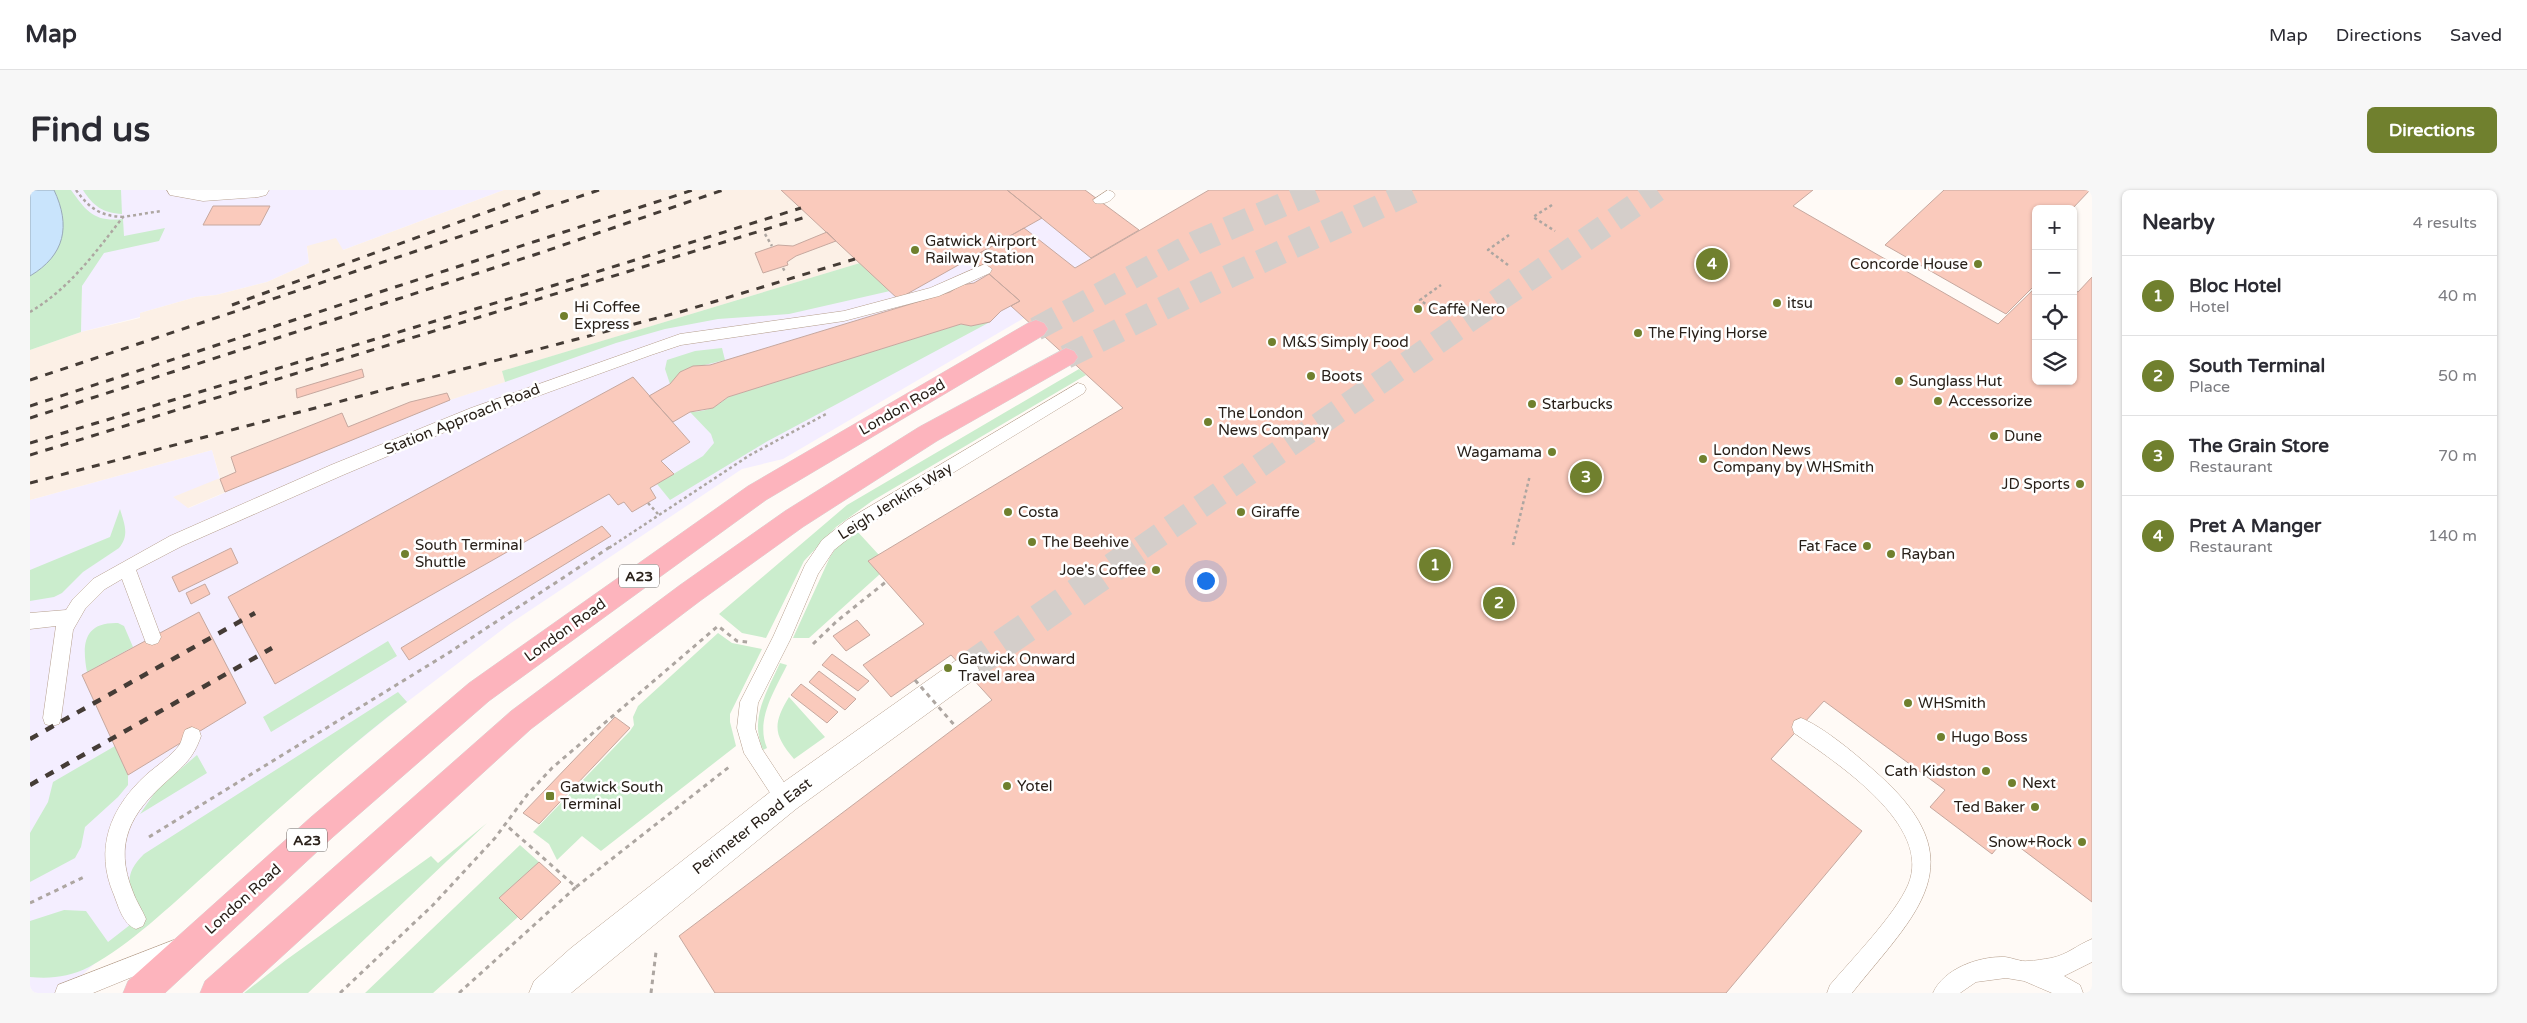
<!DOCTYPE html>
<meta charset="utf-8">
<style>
:root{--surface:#fff;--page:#f7f7f7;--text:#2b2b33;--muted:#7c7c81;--line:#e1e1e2;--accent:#70802e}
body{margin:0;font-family:"Varela Round",sans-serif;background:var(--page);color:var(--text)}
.controls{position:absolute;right:15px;top:15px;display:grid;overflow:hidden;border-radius:8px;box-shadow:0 1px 4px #0004}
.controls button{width:45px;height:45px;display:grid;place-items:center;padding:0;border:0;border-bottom:1px solid var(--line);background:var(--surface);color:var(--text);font:25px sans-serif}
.you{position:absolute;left:1175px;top:390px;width:18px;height:18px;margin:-12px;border:4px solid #fff;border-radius:50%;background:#1a73e8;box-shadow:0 0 0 8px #1a73e833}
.badge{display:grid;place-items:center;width:32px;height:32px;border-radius:50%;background:var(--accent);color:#fff;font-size:16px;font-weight:700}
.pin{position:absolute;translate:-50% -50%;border:2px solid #fff;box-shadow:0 1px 5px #0006}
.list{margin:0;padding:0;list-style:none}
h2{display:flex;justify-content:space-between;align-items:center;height:65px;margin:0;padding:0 20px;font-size:21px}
h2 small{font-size:16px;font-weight:400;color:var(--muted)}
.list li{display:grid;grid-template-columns:32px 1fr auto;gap:15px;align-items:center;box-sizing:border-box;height:80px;padding:0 20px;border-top:1px solid var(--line)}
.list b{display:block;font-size:19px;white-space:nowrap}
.list p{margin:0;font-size:16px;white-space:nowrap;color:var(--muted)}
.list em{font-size:16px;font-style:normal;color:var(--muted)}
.icon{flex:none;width:28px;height:28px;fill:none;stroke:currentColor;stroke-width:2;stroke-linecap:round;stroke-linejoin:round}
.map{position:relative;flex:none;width:2062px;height:803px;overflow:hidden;border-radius:8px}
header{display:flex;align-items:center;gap:30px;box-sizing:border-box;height:70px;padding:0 25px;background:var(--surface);border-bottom:1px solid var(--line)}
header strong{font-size:24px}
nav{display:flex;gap:28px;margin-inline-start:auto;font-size:18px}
.intro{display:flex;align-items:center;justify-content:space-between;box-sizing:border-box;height:120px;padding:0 30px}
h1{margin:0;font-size:35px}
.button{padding:12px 22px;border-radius:8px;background:var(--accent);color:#fff;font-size:18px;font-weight:700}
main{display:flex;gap:30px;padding:0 30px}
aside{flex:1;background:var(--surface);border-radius:8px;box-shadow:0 1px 4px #0004}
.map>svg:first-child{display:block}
.commercial{fill:#f4eeff}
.built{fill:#fcf0e6}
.green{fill:#cbedcd}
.water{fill:#c9e4fc;stroke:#99a9b8}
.building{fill:#facabc;stroke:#c6a89f}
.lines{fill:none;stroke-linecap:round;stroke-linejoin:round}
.minor-tunnel-far1{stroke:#d4ceca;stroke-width:24;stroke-dasharray:24 12;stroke-linecap:butt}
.minor-tunnel{stroke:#d4ceca;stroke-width:30;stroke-dasharray:30 15;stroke-linecap:butt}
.primary-tunnel{stroke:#d4ceca;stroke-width:24;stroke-dasharray:24 12;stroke-linecap:butt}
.service-casing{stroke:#b69f8d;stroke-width:1}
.minor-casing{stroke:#b69f8d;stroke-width:1}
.primary-casing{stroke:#d8d7d6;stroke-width:1}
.path-far1{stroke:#ada6a1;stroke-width:2.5;stroke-dasharray:3 3;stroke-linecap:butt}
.path{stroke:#ada6a1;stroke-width:3;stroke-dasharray:4.5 4.5;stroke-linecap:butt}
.service{fill:#fff;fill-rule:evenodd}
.minor{fill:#fff;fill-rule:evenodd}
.primary{fill:#fdb4bd;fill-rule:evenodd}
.rail-far1{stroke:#453c36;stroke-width:3;stroke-dasharray:8 8;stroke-linecap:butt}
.rail{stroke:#453c36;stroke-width:4.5;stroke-dasharray:9 9;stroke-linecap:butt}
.path-bridge{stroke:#ada6a1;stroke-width:3;stroke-dasharray:4.5 4.5;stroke-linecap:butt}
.poi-dot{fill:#70802e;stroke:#fff;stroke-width:2}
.labels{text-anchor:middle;stroke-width:5;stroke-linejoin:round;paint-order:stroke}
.shield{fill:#fff;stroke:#69635e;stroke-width:1}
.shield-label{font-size:14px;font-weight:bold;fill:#292019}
.poi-label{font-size:15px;fill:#292019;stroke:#fff;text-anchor:start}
.street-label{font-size:15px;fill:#292019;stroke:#fff}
</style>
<header>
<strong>Map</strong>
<nav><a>Map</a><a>Directions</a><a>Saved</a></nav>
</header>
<div class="intro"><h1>Find us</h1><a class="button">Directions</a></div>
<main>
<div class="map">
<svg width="2062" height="803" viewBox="0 0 2062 803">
<rect width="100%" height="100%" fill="#fffaf6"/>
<path class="commercial" d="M 37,0 L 474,0 L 313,60 L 277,57 L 279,73 L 237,92 L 186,105 L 166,107 L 110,123 L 110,127 L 51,142 L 52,96 Z
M 1012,28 L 1061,68 L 1045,78 L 994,128 L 753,269 L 712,279 L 481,433 L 377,512 L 149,695 L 33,803 L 0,803 L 0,310 L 182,260 L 190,289 L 144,307 L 159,318 L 309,254 L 420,210 L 474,192 L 496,175 L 830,73 L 868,109 Z"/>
<path class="built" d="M 474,0 L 751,0 L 830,73 L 473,181 L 475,192 L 420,210 L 309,254 L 158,318 L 143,307 L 190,288 L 182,260 L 0,310 L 0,160 L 51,142 L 110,128 L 110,123 L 166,107 L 186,105 L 237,92 L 279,73 L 277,56 L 306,48 L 313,60 Z"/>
<path class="green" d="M 24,0 L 41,0 C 57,22 64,32 93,29 L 94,46 L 135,38 L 129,51 L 74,63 L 52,96 L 51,142 L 0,160 L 0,86 C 34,66 40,35 24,0 Z
M 53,0 L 91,0 L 92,24 C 73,23 63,16 53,0 Z
M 830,73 L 860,101 L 759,124 L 688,129 L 635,139 L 586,153 L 475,192 L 472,181 Z
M 960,132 L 736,252 L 640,310 L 627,294 L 673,266 L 684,253 L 681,244 L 660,222 C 675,222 687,217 698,207 L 931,134 L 941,136 Z
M 692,158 L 695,170 L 654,180 L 640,194 L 635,179 L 637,170 L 665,161 Z
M 1049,179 L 1056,185 L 842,311 L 806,337 L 774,371 L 736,448 L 712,443 L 689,424 L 817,315 Z
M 90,319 C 94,333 100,345 89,358 L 53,382 L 32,403 L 24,407 L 0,411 L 0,380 L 80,347 Z
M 826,340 L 849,365 L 838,371 L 850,384 L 779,448 L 763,448 L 800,367 L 806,358 Z
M 88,433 L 94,436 L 103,457 L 57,482 C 52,455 53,432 88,433 Z
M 688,443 L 702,453 L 732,459 L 700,524 L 700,532 L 706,556 L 571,661 L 552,646 L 527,670 L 519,654 L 503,642 L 600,541 L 604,535 L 603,527 L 608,516 Z
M 358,451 L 367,466 L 241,542 L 233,527 Z
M 750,473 L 757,475 C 745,500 725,530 737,558 L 733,560 C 719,528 737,502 750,473 Z
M 368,502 L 377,512 C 306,566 241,626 175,685 C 139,717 101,754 59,777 C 39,787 21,789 0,787 L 0,731 L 34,720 L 56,721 L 78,752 L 114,724 C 99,699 91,687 114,664 Z
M 759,507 L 795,547 L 764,569 C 744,545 742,535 759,507 Z
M 85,556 L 98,585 L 98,595 L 88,607 L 55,637 L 51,657 L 45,668 L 0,692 L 0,643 L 18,612 L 23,592 Z
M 167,565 L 177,583 L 110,624 L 128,598 Z
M 457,633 L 278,803 L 214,803 L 256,770 L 401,666 L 408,673 Z
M 490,655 L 509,672 L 470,708 L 488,727 L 403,803 L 335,803 Z"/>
<path class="water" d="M 0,0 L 24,0 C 41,36 35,65 0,86 Z"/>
<path class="building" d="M 751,0 L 977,0 L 1012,28 L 868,109 Z
M 977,0 L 1055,0 L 1109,40 L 1061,68 Z
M 1179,0 L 1783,0 L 1763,16 L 1968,134 L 2006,97 L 2006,191 L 2043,191 L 2043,99 L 2048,102 L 2062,87 L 2062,712 L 1976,647 L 1962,664 L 1900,617 L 1915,600 L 1794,511 L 1741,569 L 1832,641 L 1696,803 L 685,803 L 649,746 L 962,510 L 921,465 L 861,507 L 833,475 L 894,434 L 838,371 L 1093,218 L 981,116 L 990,111 L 941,68 L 994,38 L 1045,78 Z
M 1914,0 L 2060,0 L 2042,19 L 2006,19 L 2006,94 L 1976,124 L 1855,55 Z
M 183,16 L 240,16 L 230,35 L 173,35 Z
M 797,42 L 806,51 L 766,66 L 757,72 L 758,75 L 733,83 L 725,63 L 748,55 L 763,56 Z
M 959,84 L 990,111 L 971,121 L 960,132 L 941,136 L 931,134 L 698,207 L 683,218 L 660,222 L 643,232 L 619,206 L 640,194 L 650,182 L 663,176 L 680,175 L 920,102 L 931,95 L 944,93 Z
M 332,179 L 334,187 L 267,208 L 266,199 Z
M 603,187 L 660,252 L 631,271 L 644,284 L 620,298 L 626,308 L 602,322 L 594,312 L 588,315 L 579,304 L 245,494 L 198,407 Z
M 417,203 L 420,210 L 195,302 L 190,289 L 206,282 L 201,267 L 312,223 L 318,237 L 380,212 Z
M 572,336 L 581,346 L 379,470 L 371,458 Z
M 201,358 L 208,373 L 149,402 L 142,387 Z
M 175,394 L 180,404 L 161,414 L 156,403 Z
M 169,422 L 216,513 L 98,585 L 52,485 Z
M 827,430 L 840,445 L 816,461 L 803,446 Z
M 802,464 L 839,491 L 828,501 L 792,475 Z
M 789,481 L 826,509 L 815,520 L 779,492 Z
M 771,494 L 808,522 L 797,533 L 761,505 Z
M 585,527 L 600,538 L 509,634 L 493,623 Z
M 509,672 L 531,692 L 491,730 L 469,708 Z"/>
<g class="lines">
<path class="minor-tunnel-far1" d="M 1111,358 L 1627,0"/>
<path class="minor-tunnel" d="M 935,480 L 1113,357"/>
<path class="primary-tunnel" d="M 1006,139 L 1167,52 L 1287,0
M 1036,167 L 1178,96 L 1386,0"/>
<g class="service-casing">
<path id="service" d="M 1078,0 L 1083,2 L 1085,5 C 1081,12 1073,15 1065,13 L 1063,10 Z
M 955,74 L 962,79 L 960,83 L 909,106 L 814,131 L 651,155 L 621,165 L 453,226 L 313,285 L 152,356 L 106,380 L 131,447 L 128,453 L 122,455 L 116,453 L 92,389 L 75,399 L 55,419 L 43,440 L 31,528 L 29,534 L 22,536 L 15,534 L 13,528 L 26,436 L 0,439 L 0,423 L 36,420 L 43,409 L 63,389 L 140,346 L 301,275 L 441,218 L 650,144 L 814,121 L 900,98 Z
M 1048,193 L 1054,195 L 1056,199 L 1054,203 L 829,340 L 804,360 L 788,384 L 760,450 L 728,513 L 725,538 L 732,559 L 765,609 L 762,615 L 755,618 L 748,615 L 714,563 L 707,538 L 710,512 L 743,447 L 775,375 L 792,350 L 817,330 Z
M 1771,528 C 1794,537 1829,567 1848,584 C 1948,673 1886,723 1822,803 L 1797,803 L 1800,795 C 1822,769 1865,725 1878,695 C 1904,635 1805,572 1764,543 L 1762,537 L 1764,531 Z
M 162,537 L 169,540 L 171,546 C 163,569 154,575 137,591 C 101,623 83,653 103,702 C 106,711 112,719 116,729 L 113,736 L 106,739 C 93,734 89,718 84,705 C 64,659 80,618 116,585 C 126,576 142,566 150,554 C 152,550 153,544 155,540 Z
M 2062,749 L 2062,772 L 2034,786 L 2050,795 L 2053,803 L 2022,803 L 1994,791 L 1976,788 L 1946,792 L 1930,803 L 1903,803 C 1914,778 1950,766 1975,767 C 1983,768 1991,772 1998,771 C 2005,771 2014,769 2021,768 C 2037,765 2047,755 2062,749 Z
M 144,750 L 151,753 L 154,760 L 151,767 L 63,803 L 25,803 L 28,795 Z"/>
</g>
<g class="minor-casing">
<path id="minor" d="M 137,0 L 239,0 L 236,5 L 228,7 L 173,11 L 140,5 Z
M 935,467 L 945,471 L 949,480 L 945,489 L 766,619 L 541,803 L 499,803 L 504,791 L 541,758 L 744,599 L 925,471 Z"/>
</g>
<g class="primary-casing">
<path id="primary" d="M 1006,130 L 1014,133 L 1018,139 L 1014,145 L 736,310 L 459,511 L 303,647 L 135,803 L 93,803 L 98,791 L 281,627 L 439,493 L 718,296 L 998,133 Z
M 1036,158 L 1044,161 L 1048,167 L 1044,173 L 907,251 L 773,337 L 670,411 L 501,539 L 212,803 L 170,803 L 175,791 L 481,521 L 650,395 L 755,321 L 889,237 Z"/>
</g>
<path class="path-far1" d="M 46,0 C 59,18 70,26 93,27
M 1522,15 L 1503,27 L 1525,41
M 735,44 L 742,56
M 1478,75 L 1458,60 L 1479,45
M 753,78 L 755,82
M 0,122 C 40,98 65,63 93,27 L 131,21
M 1410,124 L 1390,110 L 1411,95
M 618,313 L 628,324
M 1483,355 L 1500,285
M 579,358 L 720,265 L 796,224"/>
<path class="path" d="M 783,454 L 807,431 L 857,391
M 119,647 L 420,462 L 580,357
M 546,697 L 699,577
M 0,713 L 56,686
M 310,803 L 403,715 L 465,648 L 497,605 L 522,578 L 688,436 L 707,451 L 718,452
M 429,803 L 546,697 L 476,635
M 621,803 L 626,762"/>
<use href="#service" class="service"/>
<use href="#minor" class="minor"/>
<use href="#primary" class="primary"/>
<path class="rail-far1" d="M 202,115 L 517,0
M 0,190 L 569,0
M 0,216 L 663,0
M 0,228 L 510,63 L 693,0
M 0,253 L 525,95 L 771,18
M 0,265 L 779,26
M 0,293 L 650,122 L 825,69"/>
<path class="rail" d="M 0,549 L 225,423
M 0,595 L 242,458"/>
<path class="path-bridge" d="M 885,490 L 926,537"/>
</g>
<g class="poi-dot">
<circle cx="885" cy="60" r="5"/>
<circle cx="1948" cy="74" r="5"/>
<circle cx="1747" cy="113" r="5"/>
<circle cx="1388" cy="119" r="5"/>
<circle cx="534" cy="126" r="5"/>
<circle cx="1608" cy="143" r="5"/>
<circle cx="1242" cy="152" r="5"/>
<circle cx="1281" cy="186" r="5"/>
<circle cx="1869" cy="191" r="5"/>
<circle cx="1908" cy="211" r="5"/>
<circle cx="1502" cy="214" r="5"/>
<circle cx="1178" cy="232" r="5"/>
<circle cx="1964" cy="246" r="5"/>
<circle cx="1522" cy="262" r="5"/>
<circle cx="1673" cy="269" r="5"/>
<circle cx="2050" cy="294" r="5"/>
<circle cx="978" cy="322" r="5"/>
<circle cx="1211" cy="322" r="5"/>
<circle cx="1002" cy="352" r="5"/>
<circle cx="1837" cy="356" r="5"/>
<circle cx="375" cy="364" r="5"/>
<circle cx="1861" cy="364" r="5"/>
<circle cx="1126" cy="380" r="5"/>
<circle cx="918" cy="478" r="5"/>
<circle cx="1878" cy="513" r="5"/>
<circle cx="1911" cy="547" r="5"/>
<circle cx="1956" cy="581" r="5"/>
<circle cx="1982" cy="593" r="5"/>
<circle cx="977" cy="596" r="5"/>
<rect x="515" y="601" width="10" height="10" rx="2.5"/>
<circle cx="2005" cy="617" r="5"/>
<circle cx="2052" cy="652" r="5"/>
</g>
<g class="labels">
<g class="shield">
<rect x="589" y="374.5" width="40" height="23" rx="4"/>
<rect x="257" y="638.5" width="40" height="23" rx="4"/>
</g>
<g class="shield-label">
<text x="609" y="391">A23</text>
<text x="277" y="655">A23</text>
</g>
<g class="poi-label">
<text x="895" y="56">Gatwick Airport<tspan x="895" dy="17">Railway Station</tspan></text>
<text x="1938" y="79" text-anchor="end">Concorde House</text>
<text x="1757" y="118">itsu</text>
<text x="544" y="122">Hi Coffee<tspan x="544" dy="17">Express</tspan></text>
<text x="1398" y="124">Caffè Nero</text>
<text x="1618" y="148">The Flying Horse</text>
<text x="1252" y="157">M&amp;S Simply Food</text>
<text x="1291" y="191">Boots</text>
<text x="1879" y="196">Sunglass Hut</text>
<text x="1918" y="216">Accessorize</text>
<text x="1512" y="219">Starbucks</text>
<text x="1188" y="228">The London<tspan x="1188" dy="17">News Company</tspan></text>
<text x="1974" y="251">Dune</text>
<text x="1683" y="265">London News<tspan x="1683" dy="17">Company by WHSmith</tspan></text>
<text x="1512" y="267" text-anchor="end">Wagamama</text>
<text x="2040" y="299" text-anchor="end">JD Sports</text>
<text x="988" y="327">Costa</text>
<text x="1221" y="327">Giraffe</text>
<text x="1012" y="357">The Beehive</text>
<text x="385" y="360">South Terminal<tspan x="385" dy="17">Shuttle</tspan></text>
<text x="1827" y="361" text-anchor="end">Fat Face</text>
<text x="1871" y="369">Rayban</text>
<text x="1116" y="385" text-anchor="end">Joe's Coffee</text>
<text x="928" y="474">Gatwick Onward<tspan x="928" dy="17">Travel area</tspan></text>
<text x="1888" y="518">WHSmith</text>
<text x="1921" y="552">Hugo Boss</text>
<text x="1946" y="586" text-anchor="end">Cath Kidston</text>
<text x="1992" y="598">Next</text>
<text x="987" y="601">Yotel</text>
<text x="530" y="602">Gatwick South<tspan x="530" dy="17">Terminal</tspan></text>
<text x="1995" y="622" text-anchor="end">Ted Baker</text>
<text x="2042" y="657" text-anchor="end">Snow+Rock</text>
</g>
<g class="street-label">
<text transform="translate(872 217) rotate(-30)" y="5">London Road</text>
<text transform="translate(432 229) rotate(-22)" y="5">Station Approach Road</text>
<text transform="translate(865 311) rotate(-32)" y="5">Leigh Jenkins Way</text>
<text transform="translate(535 440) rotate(-36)" y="5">London Road</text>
<text transform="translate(722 636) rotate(-38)" y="5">Perimeter Road East</text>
<text transform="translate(213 709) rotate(-42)" y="5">London Road</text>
</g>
</g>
</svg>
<div class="controls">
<button>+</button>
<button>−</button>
<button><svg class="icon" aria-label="locate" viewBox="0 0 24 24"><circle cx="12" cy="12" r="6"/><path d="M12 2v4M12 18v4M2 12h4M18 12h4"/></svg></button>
<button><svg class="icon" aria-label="layers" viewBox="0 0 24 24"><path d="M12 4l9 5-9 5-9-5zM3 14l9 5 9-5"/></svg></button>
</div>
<div class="you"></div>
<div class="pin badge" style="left:1405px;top:375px">1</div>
<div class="pin badge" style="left:1469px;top:413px">2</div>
<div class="pin badge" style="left:1556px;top:287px">3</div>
<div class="pin badge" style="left:1682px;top:74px">4</div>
</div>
<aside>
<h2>Nearby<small>4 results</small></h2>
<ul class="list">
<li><span class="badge">1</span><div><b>Bloc Hotel</b><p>Hotel</p></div><em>40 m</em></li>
<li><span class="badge">2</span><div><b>South Terminal</b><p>Place</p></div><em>50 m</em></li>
<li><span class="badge">3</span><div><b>The Grain Store</b><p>Restaurant</p></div><em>70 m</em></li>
<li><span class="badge">4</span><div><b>Pret A Manger</b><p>Restaurant</p></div><em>140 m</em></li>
</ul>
</aside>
</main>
